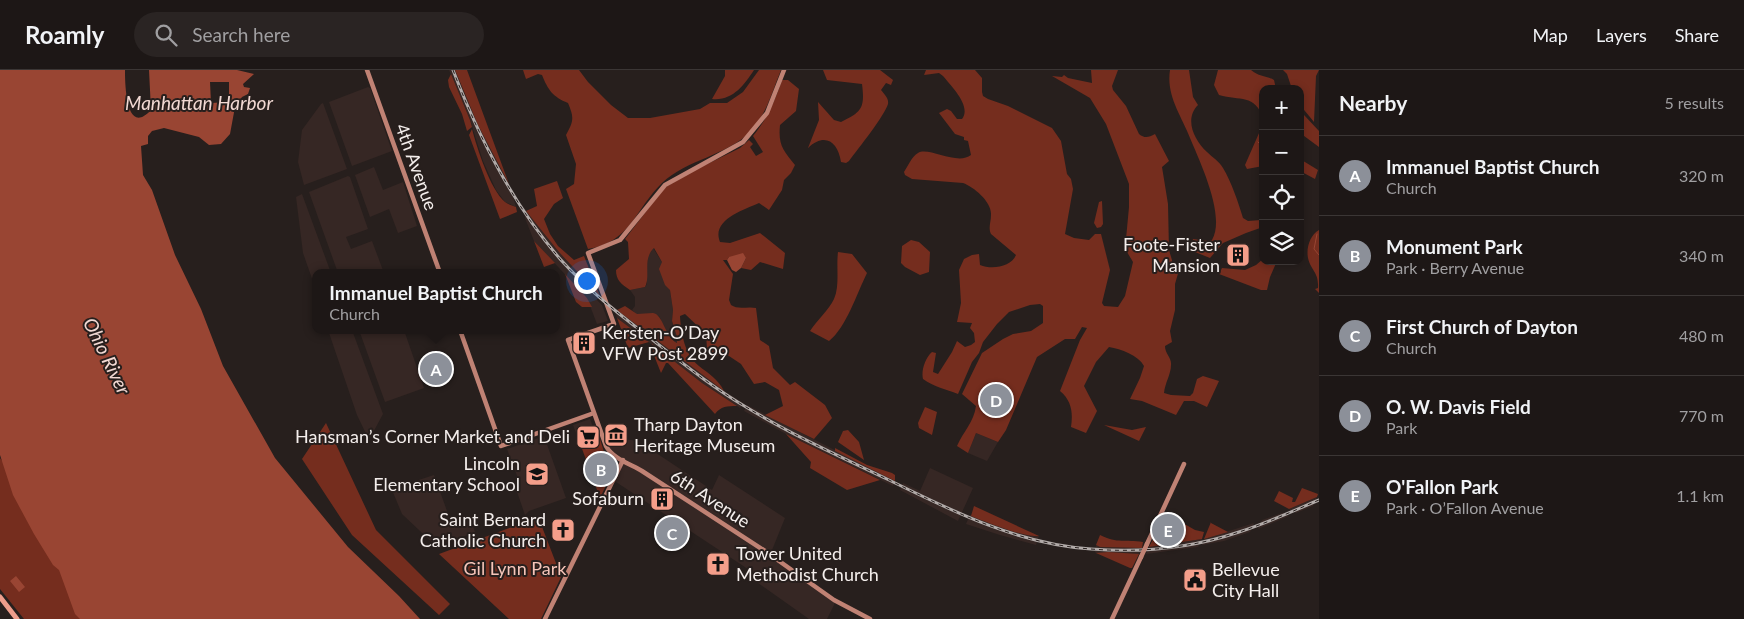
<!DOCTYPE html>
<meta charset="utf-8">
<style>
:root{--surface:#1d1716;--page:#2a2423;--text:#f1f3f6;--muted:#a09fa1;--line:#3b3635;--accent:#8c9099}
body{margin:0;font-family:Lato,sans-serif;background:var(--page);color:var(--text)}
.controls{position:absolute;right:15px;top:15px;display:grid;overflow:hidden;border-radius:10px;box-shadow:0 2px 8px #0003}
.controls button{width:45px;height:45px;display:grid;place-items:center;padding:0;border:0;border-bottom:1px solid var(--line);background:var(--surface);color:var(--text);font:25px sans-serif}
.you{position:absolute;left:586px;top:210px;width:18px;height:18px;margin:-12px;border:4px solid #fff;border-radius:50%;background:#1a73e8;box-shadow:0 0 0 8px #1a73e833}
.badge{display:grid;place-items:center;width:32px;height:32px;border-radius:50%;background:var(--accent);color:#fff;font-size:16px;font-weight:700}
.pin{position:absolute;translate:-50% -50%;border:2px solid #fff;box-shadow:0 1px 5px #0006}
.popup{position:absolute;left:312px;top:199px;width:248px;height:65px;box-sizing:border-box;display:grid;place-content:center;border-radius:10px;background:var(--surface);filter:drop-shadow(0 1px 4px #0005);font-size:16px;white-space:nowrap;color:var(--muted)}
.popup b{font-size:19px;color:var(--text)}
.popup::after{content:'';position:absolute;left:50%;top:100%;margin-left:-10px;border:10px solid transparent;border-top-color:var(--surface)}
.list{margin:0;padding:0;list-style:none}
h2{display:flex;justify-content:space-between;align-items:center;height:65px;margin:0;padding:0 20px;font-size:21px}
h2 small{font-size:16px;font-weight:400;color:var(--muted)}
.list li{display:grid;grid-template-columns:32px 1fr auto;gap:15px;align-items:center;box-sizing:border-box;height:80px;padding:0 20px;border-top:1px solid var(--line)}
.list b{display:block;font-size:19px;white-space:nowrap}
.list p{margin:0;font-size:16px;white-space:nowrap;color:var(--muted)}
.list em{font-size:16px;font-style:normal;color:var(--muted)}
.icon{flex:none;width:28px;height:28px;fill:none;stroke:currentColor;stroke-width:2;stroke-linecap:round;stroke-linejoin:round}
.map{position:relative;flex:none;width:1319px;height:549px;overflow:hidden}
header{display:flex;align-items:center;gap:30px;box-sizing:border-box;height:70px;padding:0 25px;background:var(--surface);border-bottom:1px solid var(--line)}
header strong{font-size:24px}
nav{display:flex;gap:28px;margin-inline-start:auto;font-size:18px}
.search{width:350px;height:45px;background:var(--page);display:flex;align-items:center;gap:12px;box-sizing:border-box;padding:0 18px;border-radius:28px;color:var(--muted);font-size:19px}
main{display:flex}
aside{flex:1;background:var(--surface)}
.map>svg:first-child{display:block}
.built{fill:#362724}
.green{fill:#752d1e}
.water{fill:#994533}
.pier{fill:#271f1d}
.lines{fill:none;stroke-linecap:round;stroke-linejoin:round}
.stream{stroke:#994533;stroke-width:1}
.secondary{stroke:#c08274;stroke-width:4.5}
.primary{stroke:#ed9d8b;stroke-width:5}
.rail-casing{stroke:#b1aaa8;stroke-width:3}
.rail{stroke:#271f1d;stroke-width:1;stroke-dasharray:4;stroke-linecap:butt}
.secondary-bridge{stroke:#c08274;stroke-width:4.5}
.labels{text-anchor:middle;stroke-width:4;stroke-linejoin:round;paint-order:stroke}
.street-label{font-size:18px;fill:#f4eeec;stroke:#271f1d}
.poi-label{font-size:18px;fill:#f4eeec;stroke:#271f1d;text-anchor:end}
.park-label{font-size:18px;fill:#f6c5b9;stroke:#271f1d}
.water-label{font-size:19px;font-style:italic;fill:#f2d9d3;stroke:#271f1d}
</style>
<header>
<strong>Roamly</strong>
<div class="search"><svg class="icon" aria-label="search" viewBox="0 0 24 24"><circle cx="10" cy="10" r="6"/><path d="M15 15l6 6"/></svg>Search here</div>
<nav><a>Map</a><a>Layers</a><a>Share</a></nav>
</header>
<main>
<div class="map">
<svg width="1319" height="549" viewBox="0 0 1319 549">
<rect width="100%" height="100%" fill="#271f1d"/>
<path class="built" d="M 449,0 L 455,0 L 465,25 L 509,114 L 516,137 L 505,132 L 496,120 L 483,91 L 470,50 Z
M 368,17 L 370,18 L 392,81 L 352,96 L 329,32 Z
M 323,33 L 347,99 L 304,115 L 298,92 L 302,60 L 321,34 Z
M 374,97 L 383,120 L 403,112 L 417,156 L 398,163 L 389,139 L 370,147 L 355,105 Z
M 348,106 L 350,107 L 368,159 L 346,167 L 351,179 L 372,171 L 384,203 L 338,203 L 309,122 Z
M 302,124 L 331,203 L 316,203 L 316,220 L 303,183 L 296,127 Z
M 524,137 L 526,141 L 600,226 L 597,230 L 602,235 L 608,251 L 597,254 L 587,228 L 534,171 L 525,148 Z
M 653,178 L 662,192 L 670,220 L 673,240 L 672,251 L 677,267 L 677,273 L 672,270 L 666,261 L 659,246 L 636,244 L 632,240 L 635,236 L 635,227 L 630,220 L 645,217 L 647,214 L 646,201 L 648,186 Z
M 612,236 L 724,321 L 743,333 L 740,338 L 702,313 L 617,248 Z
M 328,260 L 352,260 L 383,344 L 369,370 L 357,345 Z
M 359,260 L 404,260 L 424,318 L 385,332 Z
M 747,335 L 895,411 L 893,416 L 786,364 L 744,341 Z
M 590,349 L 598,370 L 581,376 L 573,355 Z
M 976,363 L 998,372 L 987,391 L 968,383 Z
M 544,366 L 566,428 L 529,441 L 525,445 L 514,413 L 519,411 L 507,379 Z
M 624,369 L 638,371 L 712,420 L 719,405 L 785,448 L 770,485 L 836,531 L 827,549 L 809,549 L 758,513 L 760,507 L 613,410 L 623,390 L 614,387 L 606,376 Z
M 930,398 L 973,418 L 958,451 L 900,420 L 903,413 L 920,421 Z
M 434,405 L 451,452 L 469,445 L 475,462 L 437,477 L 402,444 L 392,420 L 394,418 Z
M 1317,427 L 1313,436 L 1296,443 L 1289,439 Z
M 1282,443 L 1289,446 L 1258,459 L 1262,450 Z
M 970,445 L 1037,467 L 1039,466 L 1036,475 L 1000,465 L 966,454 Z
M 1254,453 L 1250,462 L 1224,471 L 1202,475 L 1204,469 Z
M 1202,469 L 1198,477 L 1146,484 L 1149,477 Z
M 1096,475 L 1100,477 L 1142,478 L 1139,484 L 1096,483 L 1095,482 Z"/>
<path class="green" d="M 455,0 L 467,0 L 509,114 L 478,55 Z
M 523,0 L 579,0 L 588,12 L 611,35 L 628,48 L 650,48 L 700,39 L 710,33 L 727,33 L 743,22 L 759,0 L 781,0 C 772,22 767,43 751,61 C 727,86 687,89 662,113 C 635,139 631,172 588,179 L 566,119 L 574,114 L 576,94 L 566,65 C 574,51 574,47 568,33 C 553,27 548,20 542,5 L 538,4 L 526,9 Z
M 725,0 L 754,0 C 744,15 733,31 712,29 L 725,6 Z
M 823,0 L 880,0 L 893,10 L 891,15 L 886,13 L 881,20 C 884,24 889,28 888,34 C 885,45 858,79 849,91 L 846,93 L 841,92 C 838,72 825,62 808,78 L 819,50 L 818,32 L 834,50 L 841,52 C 862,42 865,38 862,14 L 827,10 Z
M 926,0 L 975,0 L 982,8 L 982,22 L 983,26 L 988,29 L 1008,36 L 1052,58 L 1061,71 L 1067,104 L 1071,109 L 1073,119 L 1065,164 L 1074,168 L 1089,170 L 1095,164 L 1101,164 L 1110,200 L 1102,233 L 1104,236 L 1118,237 L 1125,226 L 1133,192 L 1127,182 L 1126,169 L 1129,137 L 1129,114 L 1106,54 L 1090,28 L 1052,6 L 1062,7 L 1064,5 L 1068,8 L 1092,13 L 1091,0 L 1118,0 L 1112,16 L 1113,20 L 1126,36 L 1139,64 C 1145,69 1149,67 1155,64 L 1169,91 L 1162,97 L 1168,134 L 1169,180 L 1174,197 L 1179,200 L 1175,214 L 1175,240 L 1170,261 L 1172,272 L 1165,276 C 1165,284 1172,288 1171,295 C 1171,304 1165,313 1164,323 L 1171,325 L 1190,326 L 1193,323 L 1197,309 L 1203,306 L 1219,311 L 1207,337 L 1194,331 L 1184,331 L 1176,345 L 1142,331 L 1130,329 L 1140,308 L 1144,296 C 1138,285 1121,279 1109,277 L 1096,292 L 1084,316 L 1097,341 L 1086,363 L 1071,357 C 1073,343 1072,331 1060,321 L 1080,270 L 1087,258 L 1082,257 L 1075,269 L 1065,269 L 1037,287 L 1006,360 L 998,372 L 976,363 L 968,383 L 957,376 C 963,362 974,352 976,336 L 962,324 L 982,283 L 1003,269 L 1013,264 L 1031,261 L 1043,253 L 1043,236 L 1040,234 L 1030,235 L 1009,242 L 997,254 L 983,272 L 979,283 L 972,292 L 958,324 C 946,319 934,317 923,309 C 921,301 925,288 932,282 L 936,283 L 933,302 L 938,304 L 952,282 L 957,271 L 965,277 L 971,275 L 975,272 L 974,263 L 970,258 L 972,253 L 957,252 L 961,233 L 959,200 L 964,189 L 972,185 L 979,184 L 980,195 C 992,200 1011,197 1016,185 L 991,164 C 988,158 991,152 991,145 C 992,132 974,117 963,113 L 912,109 L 905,105 L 904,102 C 908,96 912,86 918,83 C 928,76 957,96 971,85 L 968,71 L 964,70 L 964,67 L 955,64 L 939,43 L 947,39 L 951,41 L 957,49 L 962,49 C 972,36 951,16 943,6 L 939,3 L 924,5 Z
M 1170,0 L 1189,0 L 1193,27 L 1198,35 C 1184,49 1194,70 1207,82 C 1212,87 1219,91 1223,98 C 1232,113 1238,132 1243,148 L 1248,151 L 1261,150 L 1263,157 L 1246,163 L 1223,173 L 1210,188 L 1190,180 L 1193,169 L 1208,171 L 1212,170 C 1226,146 1200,92 1190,68 C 1181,45 1166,26 1170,0 Z
M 1218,0 L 1251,0 C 1259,7 1265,5 1274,10 L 1276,19 L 1263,19 L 1263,48 C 1255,24 1240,31 1219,25 L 1214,15 Z
M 1283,0 L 1319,0 L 1316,6 L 1314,52 L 1300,35 L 1300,19 L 1292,19 L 1287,4 Z
M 451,4 L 470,50 L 472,57 L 467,61 L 462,44 L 449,17 L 448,10 Z
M 782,10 L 788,10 L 799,19 L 796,41 L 780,55 C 778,75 783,80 795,95 L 791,103 L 784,110 L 782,120 L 769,140 L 759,133 C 743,140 711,150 720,172 L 730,173 L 760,163 L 785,183 L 783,199 L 760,192 L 751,200 L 741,198 L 746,188 L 729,187 L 727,190 L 723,190 L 733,204 L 729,230 L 731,235 C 738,240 748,236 756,238 L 760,270 L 769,276 L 773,298 L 790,315 L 795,312 L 825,335 L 832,348 L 814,369 L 765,345 L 783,336 L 779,320 L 765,312 L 754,314 L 741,294 L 723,282 L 716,287 L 707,279 L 706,264 L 685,244 L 680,246 C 681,264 685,285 699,296 C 709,304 718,309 724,321 L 617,240 L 625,236 L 637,244 C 642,244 647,243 653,243 C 663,244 665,267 677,273 L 677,267 L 672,251 L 673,240 L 670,220 L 665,215 L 659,199 L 662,192 L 654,178 C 642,189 651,206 645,217 L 630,220 C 621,214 616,210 616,200 L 629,189 L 628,172 L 625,169 L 664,118 L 693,101 L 740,78 L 749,70 L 753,74 L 750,77 L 756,86 L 763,82 L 753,66 C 767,49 775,31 782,10 Z
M 1304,45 L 1319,61 L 1319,77 L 1300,63 L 1300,48 Z
M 1263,54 L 1263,96 L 1247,99 L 1245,95 Z
M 472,59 C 477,78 490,119 505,132 C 508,134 512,136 516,137 L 517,142 L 500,149 L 469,65 Z
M 1300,89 L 1318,100 L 1315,109 L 1300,101 Z
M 557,111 L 563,128 L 554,134 L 544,149 L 550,164 L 558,176 L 574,190 L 584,186 L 600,226 L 559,182 L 526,141 L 537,136 L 534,119 Z
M 1102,131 L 1103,154 L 1101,157 L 1097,158 L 1094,153 L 1099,132 Z
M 1319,160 L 1319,223 L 1315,219 L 1318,218 C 1319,202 1311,201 1308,188 C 1306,178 1310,165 1319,160 Z
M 911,170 L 919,172 L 930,182 L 929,202 L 920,205 L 905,197 L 901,193 L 902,176 Z
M 534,171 L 555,193 L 544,197 Z
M 838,182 L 852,184 L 867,203 C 857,223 846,258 829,271 L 810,261 C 817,250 829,240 834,229 C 840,215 836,197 838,182 Z
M 1263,189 L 1263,191 L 1277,191 L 1270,207 L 1267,220 L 1261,220 L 1219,204 L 1222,198 L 1245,200 L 1256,195 Z
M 565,204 L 587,228 L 592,237 L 582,237 L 576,232 Z
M 617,248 L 649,272 L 628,278 Z
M 652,274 L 702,313 L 737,336 C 727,336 721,336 715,344 L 668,293 L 666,293 L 661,303 L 653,283 Z
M 925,337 L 937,342 L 932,365 L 919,358 L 918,353 Z
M 326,353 L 376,460 L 450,534 L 439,545 L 352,465 L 302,389 Z
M 1104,355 L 1132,360 L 1146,357 L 1139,371 Z
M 848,360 L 859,372 L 864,390 L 838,372 L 843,361 Z
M 786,364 L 880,410 L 847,420 L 810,398 L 811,392 Z
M 600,369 L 605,385 L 617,392 L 600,428 L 581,376 Z
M 835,378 L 867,395 L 892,403 L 895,405 L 895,411 L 835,381 Z
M 0,388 L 7,397 L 85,549 L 24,549 L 0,519 Z
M 1302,418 L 1318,424 L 1317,427 L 1289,439 L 1274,431 L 1279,421 L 1293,428 L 1292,432 L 1295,432 Z
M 974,436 L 1039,466 C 1025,468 986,452 971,446 Z
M 1165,446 L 1181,452 L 1195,460 L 1204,462 L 1202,469 L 1149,477 Z
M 536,448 L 539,449 L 559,501 L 563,503 L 541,549 L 509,549 L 439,484 Z
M 1211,452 L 1211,453 L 1228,462 L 1204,469 Z
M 1100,465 C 1118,474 1125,469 1143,472 L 1142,478 L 1100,477 L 1096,475 Z
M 1108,482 L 1139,484 L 1132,498 L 1130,498 L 1096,483 Z"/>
<path class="water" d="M 0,0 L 125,0 C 125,15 126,67 151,40 L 149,0 L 237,0 L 254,4 L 243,14 L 244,17 L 250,18 L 248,24 L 242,27 L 235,37 L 230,64 L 221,74 L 209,75 L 199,67 L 164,58 L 152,61 L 148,66 L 148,74 L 141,76 L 143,105 L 152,120 L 175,185 L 201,239 L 223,296 L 275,388 L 348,477 L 399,526 L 420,549 L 80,549 L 75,544 L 59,500 L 53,495 L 34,464 L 13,425 L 0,385 Z
M 743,183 L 746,188 L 741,198 L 736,202 L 732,200 L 727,190 L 729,187 Z
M 16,506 L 25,517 L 19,522 L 10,511 Z"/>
<path class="pier" d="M 210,12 L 229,12 L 229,32 L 211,33 Z"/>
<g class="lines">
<path class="stream" d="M 1258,72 L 1263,77
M 1317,164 L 1314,179 L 1319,185"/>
<path class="secondary" d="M 367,0 L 440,203
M 784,0 L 767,43 L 743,72 L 665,115 L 620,170 L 588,183 L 614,254 L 568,270 L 606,376 C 612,388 630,394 642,401 L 765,481 L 834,530 L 870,549
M 460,260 L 501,376 L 594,343
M 1147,474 L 1184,394
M 545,549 L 623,390
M 1112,549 L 1141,487"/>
<path class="primary" d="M 0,527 L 17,549"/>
<g class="rail-casing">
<path id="rail" d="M 453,0 C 479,68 513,135 561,190 C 588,220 619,244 650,268 C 681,292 712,317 746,337 C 792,365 841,387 889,410 C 954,442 1018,474 1091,479 C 1141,483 1192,478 1239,462 C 1267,453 1293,441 1319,430"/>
</g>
<use href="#rail" class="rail"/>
<path class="secondary-bridge" d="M 1141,487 L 1147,474"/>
</g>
<defs>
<g id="building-square" transform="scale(1.25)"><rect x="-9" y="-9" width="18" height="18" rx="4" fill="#f49e8a" stroke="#271f1d"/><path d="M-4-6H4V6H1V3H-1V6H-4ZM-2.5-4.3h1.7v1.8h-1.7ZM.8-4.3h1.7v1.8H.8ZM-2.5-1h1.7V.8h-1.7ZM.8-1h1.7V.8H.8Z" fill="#111"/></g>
<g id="museum-square" transform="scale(1.25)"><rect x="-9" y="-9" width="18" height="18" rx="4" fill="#f49e8a" stroke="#271f1d"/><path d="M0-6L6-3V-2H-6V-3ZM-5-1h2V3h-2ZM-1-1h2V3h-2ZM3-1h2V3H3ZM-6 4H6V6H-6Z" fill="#111"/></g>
<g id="supermarket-square" transform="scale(1.25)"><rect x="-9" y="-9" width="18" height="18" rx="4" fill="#f49e8a" stroke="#271f1d"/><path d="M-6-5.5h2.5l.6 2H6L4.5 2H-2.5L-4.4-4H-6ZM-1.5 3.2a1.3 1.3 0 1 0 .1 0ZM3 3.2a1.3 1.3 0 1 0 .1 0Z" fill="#111"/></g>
<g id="school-square" transform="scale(1.25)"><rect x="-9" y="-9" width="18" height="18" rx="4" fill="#f49e8a" stroke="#271f1d"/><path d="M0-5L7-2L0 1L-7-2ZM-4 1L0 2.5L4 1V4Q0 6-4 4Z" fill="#111"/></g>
<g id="church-square" transform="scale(1.25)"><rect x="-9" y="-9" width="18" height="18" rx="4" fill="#f49e8a" stroke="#271f1d"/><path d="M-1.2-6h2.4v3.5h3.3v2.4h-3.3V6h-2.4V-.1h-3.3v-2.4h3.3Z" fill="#111"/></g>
<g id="civic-square" transform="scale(1.25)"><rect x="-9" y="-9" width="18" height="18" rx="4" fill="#f49e8a" stroke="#271f1d"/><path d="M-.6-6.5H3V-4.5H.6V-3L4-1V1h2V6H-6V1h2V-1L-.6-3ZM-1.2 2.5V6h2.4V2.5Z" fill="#111"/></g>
</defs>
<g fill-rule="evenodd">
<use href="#building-square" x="1238" y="185"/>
<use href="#building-square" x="584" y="273"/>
<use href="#museum-square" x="616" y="365"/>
<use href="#supermarket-square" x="588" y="367"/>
<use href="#school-square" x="537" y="404"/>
<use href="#building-square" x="662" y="429"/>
<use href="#church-square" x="563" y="460"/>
<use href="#church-square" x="718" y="494"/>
<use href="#civic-square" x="1195" y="510"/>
</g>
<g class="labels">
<g class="street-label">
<text transform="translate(416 97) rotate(70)" y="6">4th Avenue</text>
<text transform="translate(710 429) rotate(33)" y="6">6th Avenue</text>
</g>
<g class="poi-label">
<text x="1220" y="181">Foote-Fister<tspan x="1220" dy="21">Mansion</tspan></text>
<text x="602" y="269" text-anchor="start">Kersten-O’Day<tspan x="602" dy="21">VFW Post 2899</tspan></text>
<text x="634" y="361" text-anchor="start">Tharp Dayton<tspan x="634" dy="21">Heritage Museum</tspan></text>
<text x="570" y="373">Hansman’s Corner Market and Deli</text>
<text x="520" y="400">Lincoln<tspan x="520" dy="21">Elementary School</tspan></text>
<text x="644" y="435">Sofaburn</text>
<text x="546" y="456">Saint Bernard<tspan x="546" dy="21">Catholic Church</tspan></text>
<text x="736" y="490" text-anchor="start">Tower United<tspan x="736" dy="21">Methodist Church</tspan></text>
<text x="1212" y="506" text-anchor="start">Bellevue<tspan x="1212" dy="21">City Hall</tspan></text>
</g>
<g class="park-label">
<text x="515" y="505">Gil Lynn Park</text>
</g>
<g class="water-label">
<text x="199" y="40">Manhattan Harbor</text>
<text transform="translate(107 286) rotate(64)" y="7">Ohio River</text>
</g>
</g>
</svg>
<div class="controls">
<button>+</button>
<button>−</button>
<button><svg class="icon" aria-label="locate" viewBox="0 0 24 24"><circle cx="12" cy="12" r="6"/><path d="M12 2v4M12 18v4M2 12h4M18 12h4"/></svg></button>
<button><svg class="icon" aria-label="layers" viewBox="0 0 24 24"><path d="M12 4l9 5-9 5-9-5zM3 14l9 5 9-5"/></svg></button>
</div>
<div class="you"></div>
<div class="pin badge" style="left:436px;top:299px">A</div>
<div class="popup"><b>Immanuel Baptist Church</b>Church</div>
<div class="pin badge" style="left:601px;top:399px">B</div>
<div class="pin badge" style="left:672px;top:463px">C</div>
<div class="pin badge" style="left:996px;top:330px">D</div>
<div class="pin badge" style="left:1168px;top:460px">E</div>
</div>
<aside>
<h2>Nearby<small>5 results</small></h2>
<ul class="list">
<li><span class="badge">A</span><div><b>Immanuel Baptist Church</b><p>Church</p></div><em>320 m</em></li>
<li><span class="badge">B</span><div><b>Monument Park</b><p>Park · Berry Avenue</p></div><em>340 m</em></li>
<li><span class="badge">C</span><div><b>First Church of Dayton</b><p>Church</p></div><em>480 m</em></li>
<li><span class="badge">D</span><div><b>O. W. Davis Field</b><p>Park</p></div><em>770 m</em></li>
<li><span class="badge">E</span><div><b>O'Fallon Park</b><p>Park · O’Fallon Avenue</p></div><em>1.1 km</em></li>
</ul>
</aside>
</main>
